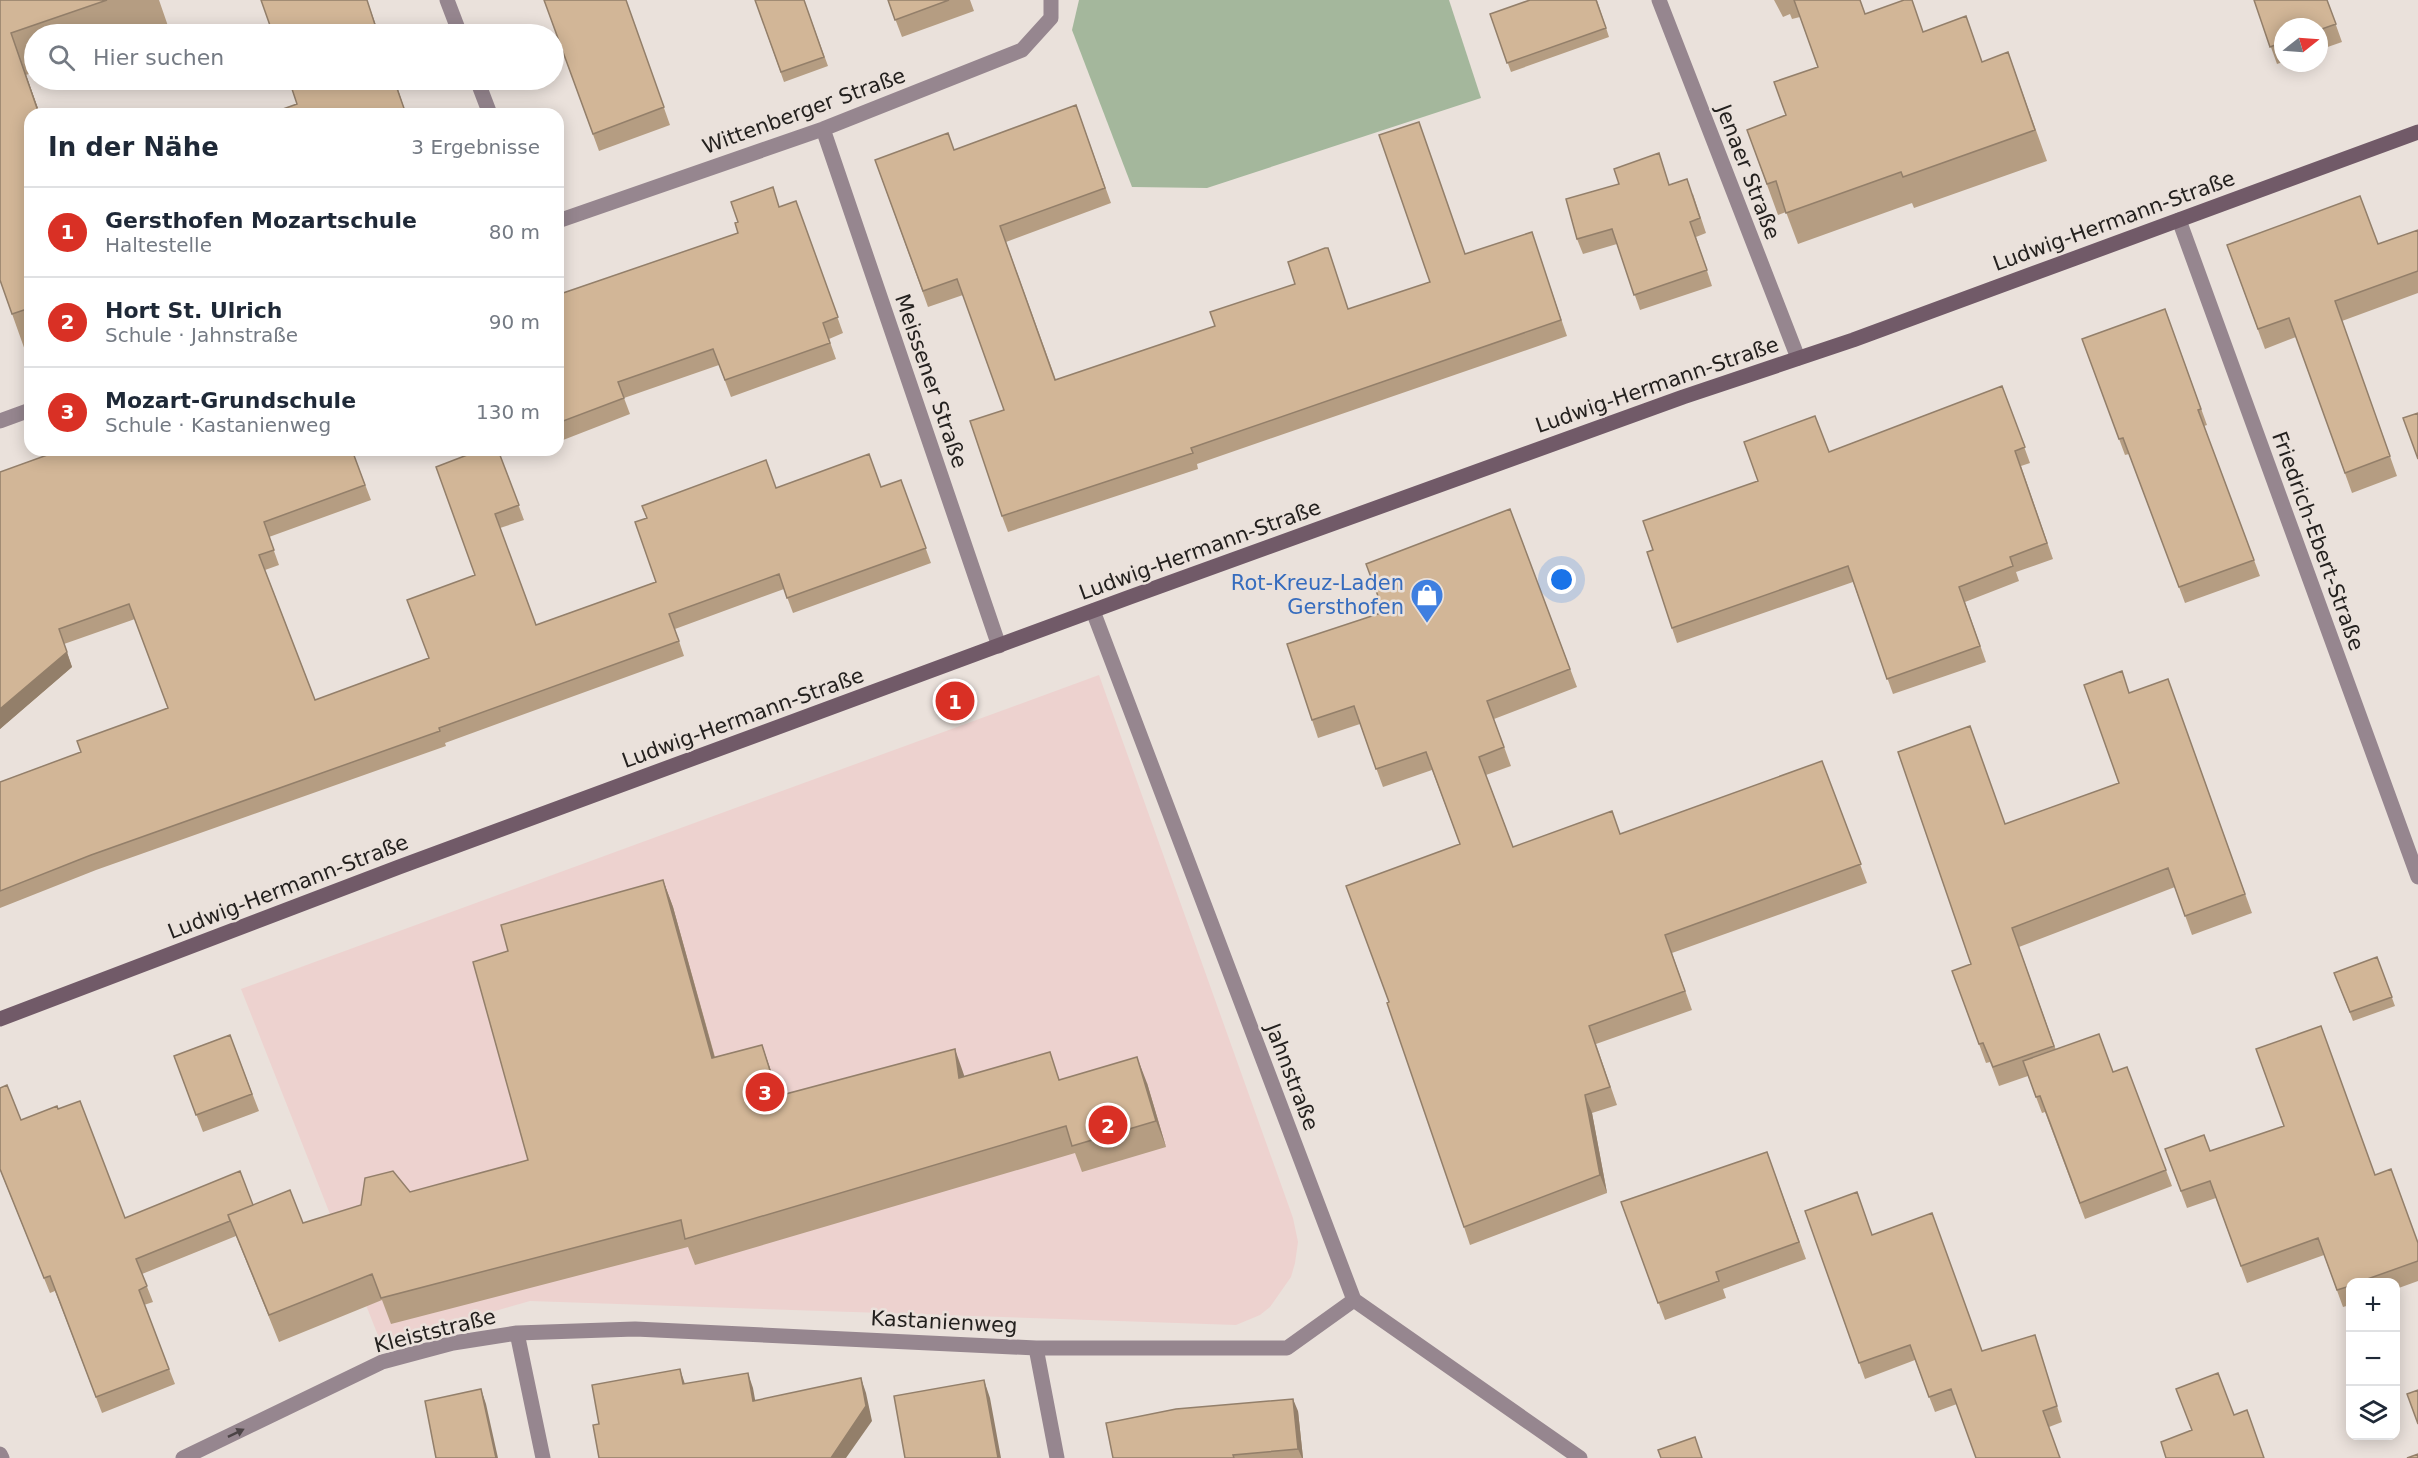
<!DOCTYPE html>
<html lang="de">
<meta charset="utf-8">
<style>
:root{--surface:#fff;--page:#f2f2f3;--text:#1f2937;--muted:#747a83;--line:#e0e1e3;--accent:#d93025}
body{margin:0;font-family:"DejaVu Sans",sans-serif;background:var(--page);color:var(--text)}
.controls{position:absolute;right:18px;bottom:18px;display:grid;overflow:hidden;border-radius:12px;box-shadow:0 3px 15px #0003}
.controls button{width:54px;height:54px;display:grid;place-items:center;padding:0;border:0;border-bottom:2px solid var(--line);background:var(--surface);color:var(--text);font:30px sans-serif}
.compass{position:absolute;left:2274px;top:18px;width:54px;height:54px;border-radius:50%;background:var(--surface);box-shadow:0 3px 15px #0003;rotate:73deg}
.you{position:absolute;left:1562px;top:580px;width:21px;height:21px;margin:-15px;border:4px solid #fff;border-radius:50%;background:#1a73e8;box-shadow:0 0 0 9px #1a73e833}
.badge{display:grid;place-items:center;width:39px;height:39px;border-radius:50%;background:var(--accent);color:#fff;font-size:20px;font-weight:700}
.pin{position:absolute;translate:-50% -50%;border:3px solid #fff;box-shadow:0 2px 6px #0006}
.list{margin:0;padding:0;list-style:none}
h2{display:flex;justify-content:space-between;align-items:center;height:78px;margin:0;padding:0 24px;font-size:26px}
h2 small{font-size:20px;font-weight:400;color:var(--muted)}
.list li{display:grid;grid-template-columns:39px 1fr auto;gap:18px;align-items:center;box-sizing:border-box;height:90px;padding:0 24px;border-top:2px solid var(--line)}
.list b{display:block;font-size:22px;white-space:nowrap}
.list p{margin:0;font-size:20px;white-space:nowrap;color:var(--muted)}
.list em{font-size:20px;font-style:normal;color:var(--muted)}
.icon{flex:none;width:33px;height:33px;fill:none;stroke:currentColor;stroke-width:2;stroke-linecap:round;stroke-linejoin:round}
.map{position:relative;flex:none;width:2418px;height:1458px;overflow:hidden}
.search{position:absolute;background:var(--surface);box-shadow:0 3px 15px #0003;left:24px;top:24px;width:540px;height:66px;display:flex;align-items:center;gap:15px;box-sizing:border-box;padding:0 21px;border-radius:33px;color:var(--muted);font-size:22px}
.panel{position:absolute;background:var(--surface);box-shadow:0 3px 15px #0003;left:24px;top:108px;width:540px;height:348px;border-radius:18px}
.map>svg:first-child{display:block}
.education{fill:#edd2cf}
.green{fill:#a4b79c}
.lines{fill:none;stroke-linecap:round;stroke-linejoin:round}
.street{stroke:#96868f;stroke-width:15}
.secondary{stroke:#715a68;stroke-width:15}
.wall{fill:#b59d82}
.shaded-wall{fill:#937f6a}
.building{fill:#d2b697;stroke:#937f6a;stroke-width:1.5}
.oneway{fill:#4c4446}
.labels{text-anchor:middle;stroke-width:5;stroke-linejoin:round;paint-order:stroke}
.street-label{font-size:21px;fill:#24211f;stroke:#eae1db}
.shop-label{font-size:21px;fill:#366cbe;stroke:#eae1db;text-anchor:end}
</style>
<div class="map">
<svg width="2418" height="1458" viewBox="0 0 2418 1458">
<rect width="100%" height="100%" fill="#eae1db"/>
<path class="education" d="M 1099,675 L 1293,1218 L 1298,1242 L 1295,1263 L 1291,1277 L 1270,1307 L 1260,1315 L 1236,1325 L 530,1301 L 381,1343 L 241,989 Z"/>
<path class="green" d="M 1079,0 L 1449,0 L 1481,98 L 1207,188 L 1132,187 L 1072,30 Z"/>
<g class="lines">
<path class="street" d="M 447,0 L 460,34
M 1659,0 L 1798,358
M 477,80 L 490,114
M 823,129 L 999,646
M 2179,220 L 2418,877
M 558,221 L 823,129 L 1022,50 L 1051,18 L 1051,0
M 0,421 L 30,410
M 1093,611 L 1354,1300 L 1580,1458
M 517,1333 L 543,1458
M 1036,1348 L 1057,1458
M 0,1454 L 2,1458
M 183,1458 L 382,1362 L 453,1343 L 517,1333 L 635,1329 L 1036,1348 L 1287,1348 L 1354,1300"/>
<path class="secondary" d="M 0,1019 L 399,867 L 1130,597 L 1683,397 L 1853,340 L 2418,132"/>
</g>
<path class="wall" d="M 0,0 L 159,0 L 168,26 L 143,34 L 34,34 L 34,72 L 26,75 L 40,114 L 30,114 L 30,355 L 27,356 L 0,280 Z
M 544,0 L 626,0 L 670,125 L 599,151 Z
M 755,0 L 804,0 L 828,66 L 784,82 Z
M 888,0 L 970,0 L 974,11 L 902,37 Z
M 1597,0 L 1609,37 L 1511,72 L 1490,14 Z
M 1774,0 L 1860,0 L 1865,14 L 1923,32 L 1982,62 L 2008,52 L 2047,161 L 1914,208 L 1912,203 L 1798,244 L 1786,212 L 1778,215 L 1747,130 L 1786,115 L 1818,67 L 1800,17 L 1792,19 L 1790,14 L 1783,17 Z
M 2254,0 L 2327,0 L 2342,42 L 2319,50 L 2319,27 L 2283,27 L 2283,62 L 2277,64 Z
M 1076,105 L 1111,203 L 1006,242 L 1056,380 L 1349,309 L 1430,282 L 1465,254 L 1537,248 L 1567,336 L 1197,464 L 1198,469 L 1008,532 L 1002,516 L 1004,410 L 963,295 L 928,307 L 875,160 L 954,150 Z
M 1670,185 L 1693,194 L 1706,233 L 1696,237 L 1712,286 L 1640,310 L 1617,244 L 1583,254 L 1577,239 Z
M 796,201 L 843,333 L 829,339 L 836,359 L 731,397 L 719,365 L 624,398 L 630,414 L 558,442 L 558,291 L 563,293 L 738,233 L 780,207 Z
M 2418,230 L 2418,293 L 2342,321 L 2397,476 L 2352,493 L 2296,337 L 2265,349 L 2227,245 L 2378,244 Z
M 2165,309 L 2207,425 L 2204,426 L 2260,576 L 2185,603 L 2129,454 L 2125,455 L 2082,339 Z
M 2002,386 L 2030,463 L 2021,466 L 2053,559 L 2016,572 L 2019,581 L 1965,602 L 1986,662 L 1893,694 L 1853,582 L 1677,643 L 1672,628 L 1653,550 L 1758,481 L 1829,452 Z
M 352,450 L 371,500 L 269,537 L 279,565 L 265,570 L 315,700 L 429,658 L 475,575 L 498,450 L 524,520 L 500,528 L 536,625 L 656,582 L 776,488 L 881,487 L 901,480 L 931,563 L 793,613 L 784,589 L 675,629 L 684,656 L 445,743 L 446,746 L 96,870 L 0,908 L 0,782 L 81,752 L 168,708 L 135,619 L 64,644 L 72,667 L 0,729 L 0,472 Z
M 527,450 L 535,450 L 528,453 Z
M 1510,509 L 1577,687 L 1494,719 L 1511,766 L 1486,775 L 1513,847 L 1620,834 L 1822,761 L 1867,883 L 1672,953 L 1692,1010 L 1596,1044 L 1617,1105 L 1592,1113 L 1607,1193 L 1470,1245 L 1389,1002 L 1460,844 L 1432,770 L 1383,787 L 1360,724 L 1318,738 L 1312,720 L 1384,612 Z
M 2168,679 L 2252,913 L 2192,935 L 2175,887 L 2019,947 L 2056,1050 L 2113,1072 L 2127,1067 L 2172,1186 L 2085,1219 L 2045,1112 L 2042,1113 L 2028,1076 L 1999,1086 L 1990,1062 L 1986,1063 L 1952,971 L 1971,964 L 2005,824 L 2119,783 L 2130,693 Z
M 663,880 L 673,907 L 715,1057 L 762,1045 L 779,1096 L 965,1077 L 1147,1083 L 1166,1147 L 1082,1172 L 1075,1153 L 695,1265 L 688,1247 L 391,1324 L 382,1300 L 279,1342 L 236,1236 L 142,1274 L 153,1302 L 144,1305 L 175,1384 L 102,1413 L 55,1291 L 50,1293 L 0,1170 L 0,1088 L 21,1120 L 125,1218 L 253,1205 L 303,1223 L 528,1160 L 508,951 Z
M 2377,957 L 2395,1006 L 2353,1021 L 2334,973 Z
M 230,1035 L 259,1111 L 203,1132 L 174,1056 Z
M 2165,1149 L 2210,1151 L 2375,1175 L 2418,1243 L 2418,1281 L 2396,1289 L 2396,1282 L 2350,1282 L 2350,1305 L 2343,1307 L 2324,1255 L 2247,1283 L 2216,1198 L 2187,1208 Z
M 1767,1152 L 1806,1259 L 1723,1289 L 1726,1298 L 1665,1320 L 1621,1202 Z
M 1805,1211 L 1872,1235 L 1982,1351 L 2035,1335 L 2062,1422 L 2049,1427 L 1957,1404 L 1935,1412 L 1915,1360 L 1865,1379 Z
M 1298,1411 L 1303,1458 L 1113,1458 Z"/>
<path class="shaded-wall" d="M 367,0 L 379,34 L 378,34 Z
M 11,33 L 26,75 L 40,114 L 39,114 Z
M 394,80 L 395,80 L 406,114 Z
M 67,652 L 72,667 L 0,729 L 0,709 Z
M 663,880 L 673,907 L 722,1084 L 712,1058 Z
M 762,1045 L 771,1071 L 788,1122 L 778,1096 Z
M 955,1049 L 964,1075 L 968,1105 L 959,1078 Z
M 1137,1057 L 1147,1083 L 1166,1147 L 1156,1121 Z
M 1585,1095 L 1592,1113 L 1607,1193 L 1600,1175 Z
M 680,1369 L 685,1384 L 683,1384 Z
M 748,1373 L 753,1388 L 758,1416 L 753,1401 Z
M 861,1378 L 866,1393 L 872,1421 L 846,1458 L 831,1458 Z
M 984,1380 L 990,1398 L 1001,1458 L 998,1458 Z
M 481,1389 L 486,1404 L 498,1458 L 496,1458 Z
M 1293,1399 L 1298,1411 L 1303,1458 L 1302,1458 L 1298,1449 Z"/>
<path class="building" d="M 0,0 L 107,0 L 11,33 L 39,114 L 30,114 L 30,308 L 12,314 L 0,280 Z
M 261,0 L 367,0 L 378,34 L 273,34 Z
M 544,0 L 626,0 L 664,107 L 593,134 Z
M 755,0 L 804,0 L 824,57 L 781,72 Z
M 888,0 L 949,0 L 895,20 Z
M 1530,0 L 1596,0 L 1606,28 L 1507,63 L 1490,14 Z
M 1794,0 L 1860,0 L 1865,14 L 1904,0 L 1912,0 L 1923,32 L 1966,16 L 1982,62 L 2008,52 L 2035,130 L 1903,177 L 1901,172 L 1786,213 L 1776,181 L 1767,184 L 1747,130 L 1786,115 L 1774,82 L 1818,67 Z
M 2254,0 L 2327,0 L 2336,24 L 2319,30 L 2319,27 L 2283,27 L 2283,42 L 2270,47 Z
M 289,80 L 394,80 L 406,114 L 269,114 L 297,104 Z
M 1076,105 L 1105,188 L 1000,226 L 1055,380 L 1215,326 L 1210,312 L 1295,284 L 1288,262 L 1325,248 L 1328,248 L 1348,309 L 1430,282 L 1379,135 L 1419,122 L 1465,254 L 1532,232 L 1561,320 L 1191,448 L 1193,453 L 1002,516 L 970,421 L 1004,410 L 957,279 L 923,291 L 875,160 L 948,133 L 954,150 Z
M 1659,153 L 1669,185 L 1687,179 L 1700,218 L 1690,222 L 1707,270 L 1634,295 L 1612,229 L 1577,239 L 1566,199 L 1619,184 L 1614,169 Z
M 773,187 L 779,207 L 796,201 L 838,317 L 823,323 L 830,343 L 725,380 L 713,349 L 618,382 L 624,398 L 558,423 L 558,291 L 562,290 L 563,293 L 738,233 L 735,223 L 738,222 L 731,202 Z
M 2360,196 L 2378,244 L 2418,230 L 2418,271 L 2335,301 L 2390,456 L 2345,473 L 2289,318 L 2258,329 L 2227,245 Z
M 2165,309 L 2201,409 L 2198,410 L 2254,560 L 2179,587 L 2123,438 L 2119,439 L 2082,339 Z
M 2002,386 L 2025,447 L 2015,451 L 2047,543 L 2010,557 L 2013,566 L 1959,587 L 1980,646 L 1887,679 L 1848,566 L 1672,628 L 1647,552 L 1653,550 L 1643,521 L 1758,481 L 1744,442 L 1815,416 L 1829,452 Z
M 2418,413 L 2418,459 L 2403,418 Z
M 61,450 L 352,450 L 365,485 L 264,522 L 274,550 L 259,555 L 315,700 L 429,658 L 407,600 L 475,575 L 436,467 L 480,450 L 498,450 L 519,505 L 495,514 L 536,625 L 656,582 L 635,522 L 647,518 L 642,506 L 766,460 L 776,488 L 869,454 L 881,487 L 901,480 L 926,548 L 787,598 L 779,574 L 669,614 L 679,641 L 439,728 L 440,731 L 91,855 L 0,891 L 0,782 L 81,752 L 77,741 L 168,708 L 129,604 L 59,629 L 67,652 L 0,709 L 0,472 Z
M 1510,509 L 1570,669 L 1487,701 L 1504,747 L 1479,757 L 1513,847 L 1612,811 L 1620,834 L 1822,761 L 1861,864 L 1665,935 L 1685,991 L 1589,1026 L 1610,1087 L 1585,1095 L 1600,1175 L 1464,1227 L 1387,1003 L 1389,1002 L 1346,886 L 1460,844 L 1426,752 L 1376,769 L 1354,706 L 1312,720 L 1287,644 L 1384,612 L 1366,564 Z
M 2122,671 L 2129,693 L 2168,679 L 2245,894 L 2185,916 L 2168,868 L 2012,928 L 2054,1046 L 1993,1067 L 1983,1043 L 1979,1044 L 1952,971 L 1971,964 L 1898,752 L 1970,726 L 2005,824 L 2119,783 L 2084,685 Z
M 663,880 L 712,1058 L 762,1045 L 778,1096 L 955,1049 L 959,1078 L 1050,1052 L 1059,1080 L 1137,1057 L 1156,1121 L 1072,1146 L 1066,1126 L 685,1239 L 681,1220 L 381,1298 L 372,1274 L 269,1315 L 228,1215 L 290,1190 L 303,1223 L 361,1205 L 365,1178 L 393,1171 L 410,1192 L 528,1160 L 473,962 L 508,951 L 501,925 Z
M 2377,957 L 2392,997 L 2350,1012 L 2334,973 Z
M 2321,1026 L 2375,1175 L 2391,1169 L 2418,1243 L 2418,1261 L 2359,1282 L 2350,1282 L 2350,1286 L 2337,1290 L 2318,1238 L 2241,1266 L 2210,1181 L 2181,1191 L 2165,1149 L 2204,1135 L 2210,1151 L 2284,1126 L 2256,1049 Z
M 2099,1034 L 2113,1072 L 2127,1067 L 2166,1170 L 2080,1203 L 2040,1096 L 2036,1097 L 2023,1061 Z
M 230,1035 L 252,1094 L 196,1115 L 174,1056 Z
M 7,1085 L 21,1120 L 57,1106 L 58,1109 L 80,1101 L 125,1218 L 240,1171 L 253,1205 L 228,1215 L 230,1221 L 136,1259 L 147,1286 L 139,1290 L 169,1369 L 96,1397 L 50,1276 L 44,1278 L 0,1169 L 0,1088 Z
M 1767,1152 L 1799,1242 L 1716,1272 L 1719,1281 L 1658,1303 L 1621,1202 Z
M 1857,1192 L 1872,1235 L 1932,1213 L 1982,1351 L 2035,1335 L 2057,1406 L 2043,1411 L 2060,1458 L 1976,1458 L 1951,1389 L 1929,1397 L 1910,1345 L 1859,1363 L 1805,1211 Z
M 680,1369 L 683,1384 L 748,1373 L 753,1401 L 861,1378 L 866,1406 L 831,1458 L 599,1458 L 593,1425 L 599,1424 L 592,1385 Z
M 2218,1373 L 2234,1415 L 2247,1410 L 2264,1458 L 2166,1458 L 2161,1442 L 2192,1430 L 2176,1389 Z
M 984,1380 L 998,1458 L 905,1458 L 894,1396 Z
M 481,1389 L 496,1458 L 436,1458 L 425,1401 Z
M 2418,1390 L 2418,1424 L 2407,1394 Z
M 1293,1399 L 1298,1449 L 1233,1455 L 1234,1458 L 1113,1458 L 1106,1423 L 1176,1409 Z
M 1695,1437 L 1702,1458 L 1661,1458 L 1658,1450 Z
M 2418,1454 L 2418,1458 L 2407,1458 Z"/>
<defs><path id="oneway-solid" d="M-6-.8H1V-3.2L6.5 0L1 3.2V.8H-6Z" transform="scale(1.5)"/></defs>
<use class="oneway" href="#oneway-solid" transform="translate(236 1433) rotate(-26)"/>
<defs>
<g id="shop-pin" transform="scale(1.725)"><path d="M0 17L-7.5 6A9.5 9.5 0 1 1 7.5 6Z" fill="#3f7fe0" stroke="#eae1db"/><path d="M-5-2.5h2.3a2.7 3.5 0 0 1 5.4 0H5L5.5 6h-11ZM-1.5-2.5h3a1.5 2.3 0 0 0-3 0Z" fill="#fff"/></g>
</defs>
<g fill-rule="evenodd">
<use href="#shop-pin" x="1427" y="595"/>
</g>
<g class="labels">
<g class="street-label">
<text transform="translate(804 111) rotate(-20)" y="7">Wittenberger Straße</text>
<text transform="translate(1748 172) rotate(69)" y="7">Jenaer Straße</text>
<text transform="translate(2114 221) rotate(-20)" y="7">Ludwig-Hermann-Straße</text>
<text transform="translate(931 381) rotate(71)" y="7">Meissener Straße</text>
<text transform="translate(1657 385) rotate(-19)" y="7">Ludwig-Hermann-Straße</text>
<text transform="translate(2318 541) rotate(70)" y="7">Friedrich-Ebert-Straße</text>
<text transform="translate(1200 550) rotate(-20)" y="7">Ludwig-Hermann-Straße</text>
<text transform="translate(743 718) rotate(-20)" y="7">Ludwig-Hermann-Straße</text>
<text transform="translate(288 887) rotate(-21)" y="7">Ludwig-Hermann-Straße</text>
<text transform="translate(1292 1077) rotate(69)" y="7">Jahnstraße</text>
<text transform="translate(944 1322) rotate(3)" y="7">Kastanienweg</text>
<text transform="translate(435 1331) rotate(-14)" y="7">Kleiststraße</text>
</g>
<g class="shop-label">
<text x="1404" y="590">Rot-Kreuz-Laden<tspan x="1404" dy="24">Gersthofen</tspan></text>
</g>
</g>
</svg>
<div class="controls">
<button>+</button>
<button>−</button>
<button><svg class="icon" aria-label="layers" viewBox="0 0 24 24"><path d="M12 4l9 5-9 5-9-5zM3 14l9 5 9-5"/></svg></button>
</div>
<svg class="compass" viewBox="-18 -18 36 36"><path d="M0-13l5 13h-10z" fill="#e53935"/><path d="M0 13l5-13h-10z" fill="#747a83"/></svg>
<div class="you"></div>
<div class="pin badge" style="left:955px;top:701px">1</div>
<div class="pin badge" style="left:1108px;top:1125px">2</div>
<div class="pin badge" style="left:765px;top:1092px">3</div>
<div class="search"><svg class="icon" aria-label="search" viewBox="0 0 24 24"><circle cx="10" cy="10" r="6"/><path d="M15 15l6 6"/></svg>Hier suchen</div>
<section class="panel">
<h2>In der Nähe<small>3 Ergebnisse</small></h2>
<ul class="list">
<li><span class="badge">1</span><div><b>Gersthofen Mozartschule</b><p>Haltestelle</p></div><em>80 m</em></li>
<li><span class="badge">2</span><div><b>Hort St. Ulrich</b><p>Schule · Jahnstraße</p></div><em>90 m</em></li>
<li><span class="badge">3</span><div><b>Mozart-Grundschule</b><p>Schule · Kastanienweg</p></div><em>130 m</em></li>
</ul>
</section>
</div>
